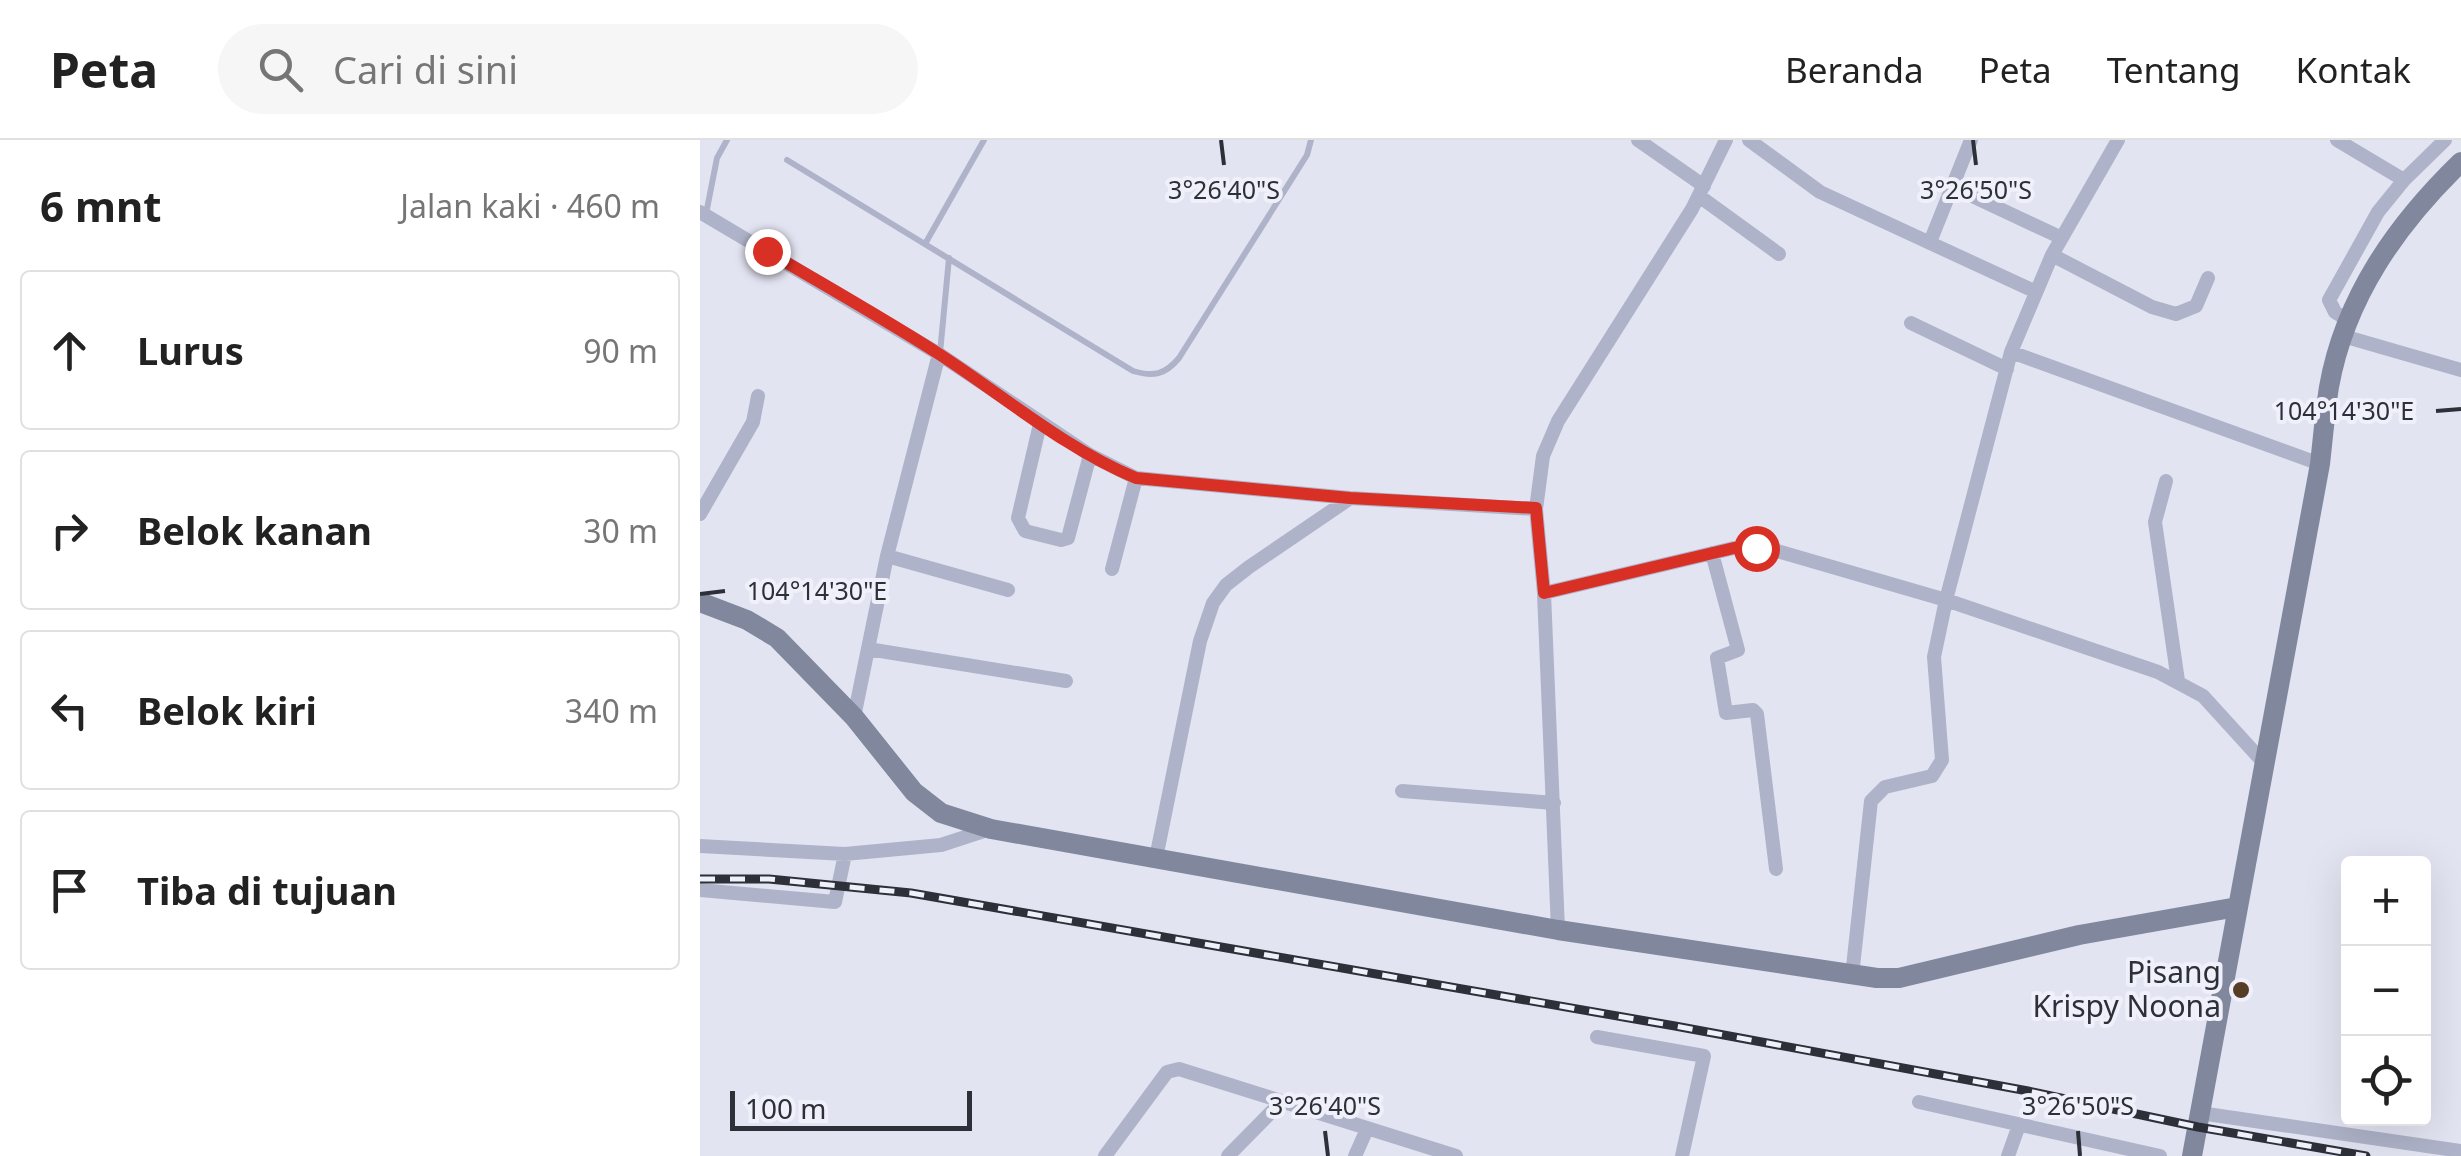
<!DOCTYPE html>
<html lang="id">
<meta charset="utf-8">
<style>
:root{--surface:#fff;--page:#f6f6f6;--text:#222;--muted:#767676;--line:#e0e0e0}
body{margin:0;font-family:"Noto Sans",sans-serif;background:var(--page);color:var(--text)}
.controls{position:absolute;right:30px;bottom:30px;display:grid;overflow:hidden;border-radius:10px;box-shadow:0 10px 40px #0002}
.controls button{width:90px;height:90px;display:grid;place-items:center;padding:0;border:0;border-bottom:2px solid var(--line);background:var(--surface);color:var(--text);font:50px sans-serif}
.scale{position:absolute;left:30px;bottom:25px;width:242px;box-sizing:border-box;padding-left:10px;border:5px solid #2d3039;border-top:0;font-size:28px;line-height:35px;white-space:nowrap;color:#2d3039;-webkit-text-stroke:8px #eff0fa;paint-order:stroke}
.stop{position:absolute;width:30px;height:30px;margin:-22px;border:8px solid #d93025;border-radius:50%;background:#fff}
.stop.end{background:#d93025;border-color:#fff;box-shadow:0 2px 10px #0008}
.list{margin:0;padding:0;list-style:none}
h2{display:flex;justify-content:space-between;align-items:center;height:130px;margin:0;padding:0 40px;font-size:42px}
h2 small{font-size:32px;font-weight:400;color:var(--muted)}
.list li{display:grid;grid-template-columns:65px 1fr auto;gap:30px;align-items:center;box-sizing:border-box;height:160px;margin:0 20px 20px;padding:0 20px;border:2px solid var(--line);border-radius:10px}
.list b{display:block;font-size:38px;white-space:nowrap}
.list em{font-size:32px;font-style:normal;color:var(--muted)}
.icon{flex:none;width:55px;height:55px;fill:none;stroke:currentColor;stroke-width:2;stroke-linecap:round;stroke-linejoin:round}
.map{position:relative;flex:none;width:1761px;height:1016px;overflow:hidden}
header{display:flex;align-items:center;gap:60px;box-sizing:border-box;height:140px;padding:0 50px;background:var(--surface);border-bottom:2px solid var(--line)}
header strong{font-size:48px}
nav{display:flex;gap:55px;margin-inline-start:auto;font-size:35px}
.search{width:700px;height:90px;background:var(--page);display:flex;align-items:center;gap:25px;box-sizing:border-box;padding:0 35px;border-radius:55px;color:var(--muted);font-size:38px}
main{display:flex}
aside{flex:1;background:var(--surface)}
.map>svg:first-child{display:block}
.lines{fill:none;stroke-linecap:round;stroke-linejoin:round}
.lane{stroke:#afb3c9;stroke-width:6}
.street{stroke:#afb3c9;stroke-width:14}
.secondary{stroke:#81889d;stroke-width:20}
.rail-casing{stroke:#2d3039;stroke-width:9}
.rail{stroke:#eff0fa;stroke-width:5;stroke-dasharray:15;stroke-linecap:butt}
.route{stroke:#d93025;stroke-width:12}
.ticks{fill:none;stroke:#2d3039;stroke-width:4}
.poi-dot{fill:#573c26;stroke:#eff0fa;stroke-width:4}
.labels{text-anchor:middle;stroke-width:8;stroke-linejoin:round;paint-order:stroke}
.poi-label{font-size:30px;fill:#2d3039;stroke:#eff0fa;text-anchor:end}
.ticks-label{font-size:25px;text-anchor:middle;fill:#2d3039;stroke:#eff0fa;stroke-width:8;stroke-linejoin:round;paint-order:stroke}
</style>
<header>
<strong>Peta</strong>
<div class="search"><svg class="icon" aria-label="search" viewBox="0 0 24 24"><circle cx="10" cy="10" r="6"/><path d="M15 15l6 6"/></svg>Cari di sini</div>
<nav><a>Beranda</a><a>Peta</a><a>Tentang</a><a>Kontak</a></nav>
</header>
<main>
<aside>
<h2>6 mnt<small>Jalan kaki · 460 m</small></h2>
<ul class="list">
<li><svg class="icon" aria-label="ahead" viewBox="0 0 24 24"><path d="M12 20V5M6 11l6-6 6 6"/></svg><div><b>Lurus</b></div><em>90 m</em></li>
<li><svg class="icon" aria-label="right" viewBox="0 0 24 24"><path d="M7 20v-9h11M14 6l5 5-5 5"/></svg><div><b>Belok kanan</b></div><em>30 m</em></li>
<li><svg class="icon" aria-label="left" viewBox="0 0 24 24"><path d="M17 20v-9H6M10 6l-5 5 5 5"/></svg><div><b>Belok kiri</b></div><em>340 m</em></li>
<li><svg class="icon" aria-label="arrive" viewBox="0 0 24 24"><path d="M6 21V4h12l-3 4 3 4H6"/></svg><div><b>Tiba di tujuan</b></div></li>
</ul>
</aside>
<div class="map">
<svg width="1761" height="1016" viewBox="0 0 1761 1016">
<rect width="100%" height="100%" fill="#e3e4f2"/>
<g class="lines">
<path class="lane" d="M 87,20 L 433,231 C 453,237 465,235 479,218 L 607,15 L 611,0
M 6,74 L 17,18 L 27,0
M 225,104 L 284,0
M 240,213 L 249,118"/>
<path class="street" d="M 938,0 L 1004,46
M 1049,0 L 1120,52 L 1336,152
M 1637,0 L 1704,40
M 1253,47 L 1362,98
M 999,56 L 1079,114
M 0,72 L 239,214 L 390,315 L 436,338 L 650,358 L 836,369
M 1230,102 L 1271,0
M 1352,115 L 1452,167 L 1476,174 L 1496,166 L 1508,138
M 1648,180 L 1635,172 L 1629,160 L 1678,72 L 1704,40 L 1745,0
M 1211,183 L 1307,229
M 1643,196 L 1761,230
M 1311,212 L 1620,324
M 340,284 L 318,378 L 325,391 L 361,400 L 368,398 L 390,315
M 1466,341 L 1455,382 L 1478,541
M 0,374 L 53,282 L 58,256
M 1012,413 L 1038,510 L 1017,518 L 1026,573 L 1053,570 L 1057,574 L 1076,729
M 187,416 L 308,450
M 412,429 L 436,338
M 844,453 L 1034,408 L 1077,411 L 1246,460 L 1458,532 L 1503,556 L 1564,623
M 168,509 L 366,541
M 154,577 L 187,416 L 239,214
M 702,651 L 854,663
M 0,706 L 145,714 L 241,705 L 290,689
M 456,718 L 500,501 L 513,463 L 526,445 L 549,427 L 649,359
M 0,750 L 135,762 L 145,714
M 858,790 L 844,453 L 836,369 L 843,316 L 858,281 L 992,69 L 1026,0
M 1152,836 L 1171,661 L 1185,647 L 1232,636 L 1242,620 L 1234,517 L 1246,460 L 1311,212 L 1352,115 L 1418,0
M 897,897 L 1004,916 L 982,1016
M 1219,962 L 1460,1016
M 1500,973 L 1761,1011
M 405,1016 L 467,932 L 479,929 L 756,1016
M 528,1016 L 581,962
M 655,1016 L 667,989
M 1308,1016 L 1319,985"/>
<path class="secondary" d="M 0,462 L 47,480 L 77,498 L 154,577 L 214,652 L 241,673 L 291,689 L 858,790 L 1177,838 L 1199,838 L 1379,795 L 1537,767
M 1492,1016 L 1620,324 C 1623,298 1625,272 1629,247 C 1645,157 1697,84 1761,22"/>
<g class="rail-casing">
<path id="rail" d="M 0,739 L 69,739 L 211,753 L 975,886 L 1328,951 L 1498,987 L 1666,1016"/>
</g>
<use href="#rail" class="rail"/>
</g>
<g class="lines">
<path class="route" d="M 67,111 C 124,145 183,178 239,214 C 304,256 364,308 436,338 L 650,358 L 836,368 L 844,453 L 1034,408 L 1056,408"/>
</g>
<path class="ticks" d="M 521,0 L 524,25M 1273,0 L 1276,25M 1736,271 L 1761,269M 0,454 L 25,451M 625,991 L 628,1016M 1378,991 L 1380,1016"/>
<circle class="poi-dot" cx="1541" cy="850" r="10"/>
<g class="labels">
<g class="poi-label">
<text x="1521" y="843">Pisang<tspan x="1521" dy="34">Krispy Noona</tspan></text>
</g>
</g>
<g class="ticks-label">
<text x="524" y="59">3°26'40"S</text>
<text x="1276" y="59">3°26'50"S</text>
<text x="1644" y="280">104°14'30"E</text>
<text x="117" y="460">104°14'30"E</text>
<text x="625" y="975">3°26'40"S</text>
<text x="1378" y="975">3°26'50"S</text>
</g>
</svg>
<div class="controls">
<button>+</button>
<button>−</button>
<button><svg class="icon" aria-label="locate" viewBox="0 0 24 24"><circle cx="12" cy="12" r="6"/><path d="M12 2v4M12 18v4M2 12h4M18 12h4"/></svg></button>
</div>
<div class="scale">100 m</div>
<div class="stop" style="left:1056px;top:408px"></div>
<div class="stop end" style="left:67px;top:111px"></div>
</div>
</main>
